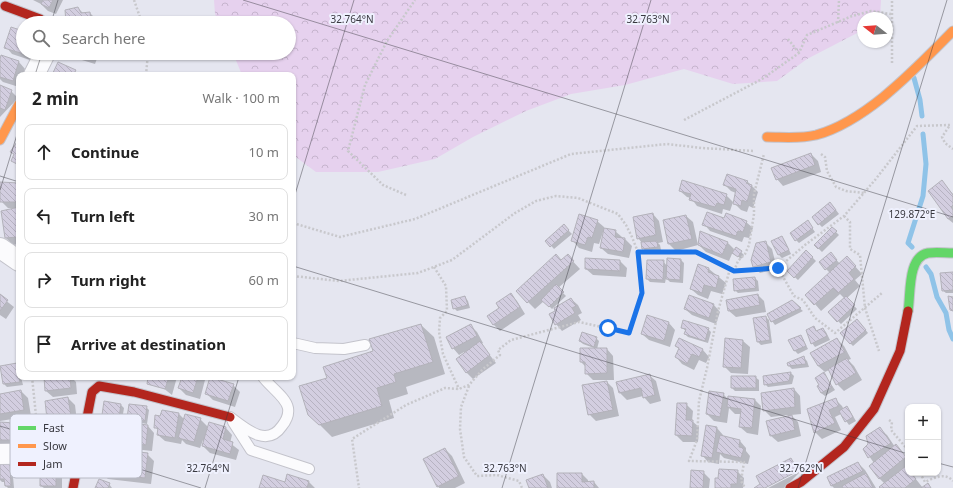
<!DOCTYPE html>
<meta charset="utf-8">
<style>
:root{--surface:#fff;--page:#f6f6f6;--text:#222;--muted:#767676;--line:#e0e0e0}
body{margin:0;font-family:"Noto Sans",sans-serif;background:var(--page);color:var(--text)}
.controls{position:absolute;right:12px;bottom:12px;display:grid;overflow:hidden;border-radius:8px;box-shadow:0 1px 3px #0004}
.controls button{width:36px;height:36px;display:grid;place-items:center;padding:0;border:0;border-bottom:1px solid var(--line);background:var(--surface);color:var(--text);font:20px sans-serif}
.compass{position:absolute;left:857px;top:12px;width:36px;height:36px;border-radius:50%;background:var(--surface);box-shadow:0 1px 3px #0004;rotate:287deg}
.stop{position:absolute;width:12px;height:12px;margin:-9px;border:3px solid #1a73e8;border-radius:50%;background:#fff}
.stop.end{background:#1a73e8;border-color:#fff;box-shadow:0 1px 4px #0008}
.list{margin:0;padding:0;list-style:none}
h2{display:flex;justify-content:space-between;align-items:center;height:52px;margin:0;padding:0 16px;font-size:17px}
h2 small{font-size:13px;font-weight:400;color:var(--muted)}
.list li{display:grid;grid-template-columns:26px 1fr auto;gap:12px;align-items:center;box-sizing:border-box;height:56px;margin:0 8px 8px;padding:0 8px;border:1px solid var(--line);border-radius:8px}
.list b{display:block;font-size:15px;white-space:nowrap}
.list em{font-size:13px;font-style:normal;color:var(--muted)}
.icon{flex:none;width:22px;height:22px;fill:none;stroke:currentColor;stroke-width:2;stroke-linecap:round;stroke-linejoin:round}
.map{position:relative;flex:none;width:953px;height:488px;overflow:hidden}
.search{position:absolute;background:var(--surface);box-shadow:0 1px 3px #0004;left:16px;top:16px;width:280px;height:44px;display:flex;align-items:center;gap:10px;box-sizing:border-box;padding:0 14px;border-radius:22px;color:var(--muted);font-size:15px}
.panel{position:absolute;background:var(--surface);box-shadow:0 1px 3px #0004;left:16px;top:72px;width:280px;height:308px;border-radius:8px}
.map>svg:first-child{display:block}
.forest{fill:url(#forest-crowns)}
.shadow{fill:#0003}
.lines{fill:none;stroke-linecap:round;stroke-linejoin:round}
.stream{stroke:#8fc3e8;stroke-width:5}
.building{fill:url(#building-back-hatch);stroke:#b3b2ba}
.lane-casing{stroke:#c3c3cb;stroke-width:12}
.street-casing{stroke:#c3c3cb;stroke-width:22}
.fast-casing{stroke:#c3c3cb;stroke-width:11}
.slow-casing{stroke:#c3c3cb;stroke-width:11}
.jam-casing{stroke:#c3c3cb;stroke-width:11}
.path{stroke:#c8c8cc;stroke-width:2.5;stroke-dasharray:2 2;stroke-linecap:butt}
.lane{stroke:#fbfbfd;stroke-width:10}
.street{stroke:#fbfbfd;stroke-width:20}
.fast{stroke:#63d668;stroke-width:9}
.slow{stroke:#ff974d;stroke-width:9}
.jam{stroke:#b3261e;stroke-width:9}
.route{stroke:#1a73e8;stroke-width:5}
.ticks{fill:none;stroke:#38383f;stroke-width:1;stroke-opacity:0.45}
.key{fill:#eff1fe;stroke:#b8bac5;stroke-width:1}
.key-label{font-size:11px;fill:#38383f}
.ticks-label{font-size:10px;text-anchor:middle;fill:#38383f;stroke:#eff1fe;stroke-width:4;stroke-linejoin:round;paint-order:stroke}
</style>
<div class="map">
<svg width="953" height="488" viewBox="0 0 953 488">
<defs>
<pattern id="forest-crowns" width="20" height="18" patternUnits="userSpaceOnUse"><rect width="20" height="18" fill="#e6d1ee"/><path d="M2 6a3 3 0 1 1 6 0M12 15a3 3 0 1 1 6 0" fill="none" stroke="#c6b4cd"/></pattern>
<pattern id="building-back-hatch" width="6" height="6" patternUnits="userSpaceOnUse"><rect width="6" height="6" fill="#d3cee0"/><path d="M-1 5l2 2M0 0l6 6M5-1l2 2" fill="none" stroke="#b6b2c1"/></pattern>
</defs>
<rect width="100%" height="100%" fill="#e5e6f0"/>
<path class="forest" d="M 214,0 L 881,0 L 880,18 L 863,18 L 863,30 L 807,59 L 777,81 L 733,84 L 684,69 L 625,85 L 571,94 L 526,111 L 473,137 L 435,159 L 378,172 L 316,172 L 293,155 L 293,75 L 242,75 L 233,53 L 289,53 L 289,23 L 219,23 L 215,14 Z"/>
<path class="shadow" d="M 33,0 L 63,0 L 56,14 L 48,11 L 41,4 Z
M 78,8 L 84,14 L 90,13 L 97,20 L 97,23 L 67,23 Z
M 6,47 L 23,53 L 32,53 L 30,60 L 12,54 Z
M 68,53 L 99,53 L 95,64 L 72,57 Z
M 19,62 L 25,69 L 23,75 L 19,75 L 19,87 L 3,82 L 0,79 L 0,63 Z
M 75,71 L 79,75 L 53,75 Z
M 0,86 L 11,91 L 18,98 L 0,117 Z
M 811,154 L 818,161 L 821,172 L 783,186 L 777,179 Z
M 747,181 L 758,192 L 753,208 L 749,206 L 747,212 L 741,210 L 733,202 L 730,211 L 723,209 L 722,214 L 697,206 L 691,198 L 687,197 L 680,191 L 726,195 L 734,203 L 736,193 L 731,191 L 724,184 Z
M 942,182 L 953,194 L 953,223 L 948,219 Z
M 19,184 L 19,244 L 13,245 L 6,238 L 2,212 L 16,208 L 8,208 L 1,201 Z
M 833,206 L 839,214 L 822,227 L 819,224 Z
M 653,214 L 659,221 L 663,242 L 658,243 L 660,245 L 661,250 L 646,252 L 643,248 L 642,243 L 638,238 Z
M 686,216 L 693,222 L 698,245 L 676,251 L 669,244 L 664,221 Z
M 725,219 L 746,222 L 753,228 L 749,238 L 744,237 L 742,242 L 710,231 L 704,224 Z
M 597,221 L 604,227 L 604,229 L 615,231 L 622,237 L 622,239 L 625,239 L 632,246 L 629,258 L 608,254 L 601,248 L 604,232 L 603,232 L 599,244 L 594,243 L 592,252 L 579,248 L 573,241 Z
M 808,222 L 815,232 L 799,243 L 796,240 Z
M 564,226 L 572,234 L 554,249 L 547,241 Z
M 832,228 L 839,235 L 822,252 L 815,245 Z
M 782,237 L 785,241 L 791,254 L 782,258 L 779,255 L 773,242 Z
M 727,242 L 734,249 L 729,261 L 706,252 L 699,245 Z
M 765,242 L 772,249 L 777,269 L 760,273 L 754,267 Z
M 806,251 L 816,261 L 798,280 L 788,271 Z
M 741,252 L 744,255 L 741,259 L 734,253 Z
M 568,256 L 580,269 L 558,288 L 566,296 L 552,309 L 544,301 L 535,309 L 517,291 L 562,261 Z
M 834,257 L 840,264 L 853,264 L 862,274 L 855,280 L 860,286 L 847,298 L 857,309 L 841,324 L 829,312 L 844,298 L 840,294 L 821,311 L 815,304 L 830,273 L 826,269 Z
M 668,259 L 681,260 L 684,263 L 683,283 L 670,282 L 666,278 L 665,283 L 650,282 L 647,279 L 663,261 L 667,266 Z
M 620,261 L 627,268 L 626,277 L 593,275 L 586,269 Z
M 698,265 L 709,269 L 726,283 L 722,294 L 711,291 L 708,299 L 698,295 L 691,289 Z
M 953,273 L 953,293 L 946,293 L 942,290 Z
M 755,278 L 758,281 L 759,291 L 738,293 L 735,290 Z
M 511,295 L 517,301 L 525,314 L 500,331 L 493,324 L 500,308 Z
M 758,295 L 764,301 L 766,312 L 736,317 L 729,311 Z
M 0,296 L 14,307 L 6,319 L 0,315 Z
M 465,297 L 468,301 L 470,308 L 457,311 L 454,308 Z
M 689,297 L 714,305 L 720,312 L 716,324 L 692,315 L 685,309 Z
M 571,299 L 578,305 L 582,313 L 578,315 L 581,320 L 562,331 L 556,324 L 557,311 Z
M 792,302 L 803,311 L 775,325 L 772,321 Z
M 647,317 L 669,323 L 675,330 L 670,347 L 649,340 L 642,334 Z
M 766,317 L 769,320 L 772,343 L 761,345 L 758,342 L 754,319 Z
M 860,323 L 868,333 L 853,346 L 850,343 Z
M 421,325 L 434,337 L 445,374 L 406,387 L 408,394 L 389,400 L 394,418 L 332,437 L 309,414 L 374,352 Z
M 470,325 L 477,332 L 483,343 L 481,344 L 496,363 L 473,379 L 466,372 L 464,352 L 459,355 L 453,348 Z
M 814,327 L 817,331 L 823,329 L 826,332 L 830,340 L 815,347 L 812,343 Z
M 682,328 L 708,329 L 711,332 L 708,343 L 688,337 L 685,334 L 686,331 Z
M 800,336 L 803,339 L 808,349 L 798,354 L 795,351 L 790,341 Z
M 596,338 L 599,341 L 597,349 L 607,349 L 613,356 L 614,380 L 593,380 L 586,373 L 586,367 L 581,362 L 597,349 L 583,344 L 580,341 Z
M 837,339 L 844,346 L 851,359 L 848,360 L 854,366 L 862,380 L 844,391 L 837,384 L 829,370 L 825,372 L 818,366 L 812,353 Z
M 679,340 L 703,350 L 709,357 L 706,363 L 699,360 L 694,370 L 682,364 L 676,357 L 679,349 L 676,346 Z
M 743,341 L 750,347 L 748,374 L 731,373 L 724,366 Z
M 804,358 L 807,361 L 809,367 L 792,369 L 788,365 Z
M 17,364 L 19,367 L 19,377 L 21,377 L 23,385 L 7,387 L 4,384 L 1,367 Z
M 791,373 L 794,376 L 792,384 L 768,387 L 765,384 Z
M 824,374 L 835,390 L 825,396 L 821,393 L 820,385 Z
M 649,375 L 656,381 L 661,401 L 650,404 L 643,396 L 627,400 L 620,393 L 618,383 Z
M 55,377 L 71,377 L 76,382 L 77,394 L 53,397 L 46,391 Z
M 86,377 L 107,377 L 107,378 L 89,380 Z
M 149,377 L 177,377 L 172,395 Z
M 183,377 L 203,377 L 205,380 L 200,399 L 186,395 L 179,388 Z
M 755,377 L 759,380 L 759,391 L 735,391 L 732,388 Z
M 607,382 L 613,388 L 619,416 L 596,421 L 589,414 Z
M 233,385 L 240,392 L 235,407 L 213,400 L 206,393 Z
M 794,389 L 800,396 L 801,414 L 791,415 L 798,422 L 801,436 L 778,442 L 771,436 L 788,415 L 771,417 L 764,410 Z
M 21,391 L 28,398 L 31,416 L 0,421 L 0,395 Z
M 723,394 L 729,400 L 754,399 L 761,406 L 758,435 L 747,433 L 740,427 L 742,414 L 735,414 L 729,408 L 727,423 L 714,421 L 707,414 Z
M 68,398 L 75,405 L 77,422 L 70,423 L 76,429 L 79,443 L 57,446 L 51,440 L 55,425 L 48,419 L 46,402 Z
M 835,399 L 842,406 L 844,410 L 847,408 L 850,411 L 856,421 L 849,425 L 841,414 L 835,417 L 841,430 L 822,439 L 815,432 Z
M 686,404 L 693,411 L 692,421 L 699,427 L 698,442 L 683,442 L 676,435 Z
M 121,405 L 124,408 L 122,420 L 106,418 L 103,415 Z
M 146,407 L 149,410 L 147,424 L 131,421 L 128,418 Z
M 179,414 L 185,420 L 200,419 L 208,427 L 209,424 L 226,428 L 232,435 L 230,443 L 239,450 L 236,460 L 210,453 L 203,446 L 205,440 L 203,440 L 200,448 L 186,444 L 182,440 L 181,444 L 165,441 L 158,435 L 159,431 L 155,427 Z
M 0,423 L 29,425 L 35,431 L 35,446 L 0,445 Z
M 148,426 L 154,433 L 152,451 L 116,447 L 110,441 Z
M 717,428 L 723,435 L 723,437 L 740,441 L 746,448 L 746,451 L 750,456 L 748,464 L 724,458 L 720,454 L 719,464 L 708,462 L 702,455 Z
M 880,429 L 887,435 L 895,447 L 896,446 L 908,460 L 908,467 L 907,468 L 908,473 L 911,473 L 923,488 L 931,488 L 881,488 L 885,484 L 879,478 L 874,463 L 864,449 Z
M 445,449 L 452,456 L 465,483 L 455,488 L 439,488 L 424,459 Z
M 147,454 L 154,461 L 151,484 L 108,479 L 101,473 Z
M 791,459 L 800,469 L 765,488 L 756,488 L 762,485 Z
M 9,462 L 12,465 L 14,488 L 8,488 L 6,486 L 5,482 L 2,482 L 0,480 L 0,463 Z
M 858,463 L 865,470 L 876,488 L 834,488 L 832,486 L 828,477 Z
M 55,465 L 62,472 L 62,488 L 44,488 L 41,486 Z
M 737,471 L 744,478 L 743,488 L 716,488 Z
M 801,471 L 784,488 L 768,488 Z
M 703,472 L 710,479 L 709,488 L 691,488 Z
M 582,474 L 588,480 L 588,483 L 594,482 L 599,488 L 558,488 Z
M 543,475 L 550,482 L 552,488 L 530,488 Z
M 309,482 L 315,488 L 260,488 L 285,483 Z
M 109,484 L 112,488 L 96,488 Z"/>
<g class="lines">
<path class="stream" d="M 914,78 L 920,100 L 922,116
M 912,247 L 908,243 L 923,196 L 926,164 L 923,134
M 926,267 L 931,274 L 937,297 L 946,313 L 949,330 L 953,339"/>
</g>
<path class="building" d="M 43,0 L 53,0 L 49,8 L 41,4 Z
M 78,7 L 81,13 L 90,12 L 91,23 L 66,23 L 65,10 Z
M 11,27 L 23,31 L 24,54 L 4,48 Z
M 72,53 L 90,53 L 89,58 Z
M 1,55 L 19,61 L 13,81 L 0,77 L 0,59 Z
M 58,62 L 76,70 L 73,75 L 52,75 Z
M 0,85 L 12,90 L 5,110 L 0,108 Z
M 19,139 L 19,165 L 11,161 L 14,154 L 10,152 Z
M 811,153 L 815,165 L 776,180 L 771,168 Z
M 727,174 L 748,181 L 746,183 L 752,185 L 747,202 L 742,200 L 741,206 L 733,204 L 736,189 L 723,185 Z
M 682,180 L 727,194 L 724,205 L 717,203 L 715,207 L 689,200 L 691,194 L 679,191 Z
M 942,180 L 953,195 L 953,205 L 951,207 L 953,210 L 953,216 L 948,219 L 928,191 Z
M 0,182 L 19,183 L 19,202 L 0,202 Z
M 830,202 L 836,210 L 818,225 L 812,217 Z
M 19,207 L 18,237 L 5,238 L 1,211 Z
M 707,212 L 724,218 L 726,213 L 747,221 L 743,232 L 738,231 L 736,236 L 702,225 Z
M 653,213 L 656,235 L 637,239 L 633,217 Z
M 579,214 L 598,220 L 592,238 L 588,237 L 585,245 L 571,241 Z
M 686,215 L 692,239 L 668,244 L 663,220 Z
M 808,220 L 813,228 L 795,241 L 790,233 Z
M 564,224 L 569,230 L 550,247 L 545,241 Z
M 832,227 L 837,231 L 818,249 L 814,245 Z
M 604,228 L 616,230 L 615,237 L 625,238 L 623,252 L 600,248 Z
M 700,231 L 728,242 L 722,255 L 698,245 Z
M 782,236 L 789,250 L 778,255 L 771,241 Z
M 657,241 L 658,247 L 642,249 L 641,242 Z
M 766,241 L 771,262 L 753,267 L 751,260 L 756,243 Z
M 736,247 L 742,251 L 738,257 L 732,253 Z
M 806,250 L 813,257 L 794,278 L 787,271 Z
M 831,252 L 837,260 L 825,270 L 819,262 Z
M 556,254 L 561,260 L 568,254 L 574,261 L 527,303 L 516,291 Z
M 847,256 L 856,266 L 849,273 L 854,279 L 838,293 L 833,288 L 814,305 L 805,295 Z
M 585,258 L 620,260 L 620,271 L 585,269 Z
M 667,258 L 681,259 L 680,280 L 666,279 Z
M 647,260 L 664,260 L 663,280 L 646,279 Z
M 698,264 L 709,268 L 708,272 L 719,276 L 716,288 L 704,285 L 702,293 L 690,289 Z
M 953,272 L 953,290 L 942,291 L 940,273 Z
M 755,277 L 756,288 L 734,291 L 733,279 Z
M 556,284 L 564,292 L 549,307 L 541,300 Z
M 511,293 L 520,307 L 493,325 L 487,316 L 499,308 L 496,303 Z
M 0,294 L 8,300 L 0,311 Z
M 758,294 L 760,305 L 728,311 L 726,300 Z
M 689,295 L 714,304 L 709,318 L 684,309 Z
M 465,296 L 468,305 L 453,309 L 451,300 Z
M 846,296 L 855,305 L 837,322 L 828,312 Z
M 948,296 L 953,297 L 953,311 L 950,310 Z
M 571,298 L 576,306 L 572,308 L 575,313 L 555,325 L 549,314 L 555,311 L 554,308 Z
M 792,300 L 801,308 L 771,322 L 767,314 Z
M 647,315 L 669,322 L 664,341 L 641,334 Z
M 766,316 L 770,340 L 757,342 L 753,318 Z
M 857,319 L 866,330 L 850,344 L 840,333 Z
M 683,320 L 709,328 L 705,341 L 684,334 L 686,329 L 681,328 Z
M 421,324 L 433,362 L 394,374 L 396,382 L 377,388 L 382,406 L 319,425 L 308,415 L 299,386 L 327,378 L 323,367 L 373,351 L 369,339 Z
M 471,324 L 477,336 L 452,349 L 446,337 Z
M 814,326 L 816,331 L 823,328 L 827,336 L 811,344 L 806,330 Z
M 582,332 L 597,337 L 594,347 L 579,341 Z
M 801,335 L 806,346 L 794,351 L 788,340 Z
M 679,338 L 703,349 L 699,357 L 692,354 L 687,364 L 675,357 L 679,348 L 675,346 Z
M 725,338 L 743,340 L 741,368 L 723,367 Z
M 837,338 L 845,352 L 818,366 L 810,353 Z
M 480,341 L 490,355 L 466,373 L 456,359 Z
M 580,348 L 607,348 L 607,373 L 585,374 L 585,362 L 580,362 Z
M 804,356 L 806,364 L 788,366 L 787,363 Z
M 847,358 L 856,373 L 836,385 L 828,369 Z
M 17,363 L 20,382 L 3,384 L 0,366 Z
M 791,372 L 789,381 L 764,385 L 763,376 Z
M 824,372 L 832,387 L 821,393 L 817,386 L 819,385 L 815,378 Z
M 650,374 L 655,395 L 643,398 L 641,388 L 619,393 L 616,382 Z
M 731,376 L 756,376 L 756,388 L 731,388 Z
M 44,377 L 70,377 L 71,388 L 45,391 Z
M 148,377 L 169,377 L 165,389 L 147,384 Z
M 182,377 L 198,377 L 193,393 L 178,388 Z
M 210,377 L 234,384 L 228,401 L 205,394 Z
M 607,381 L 613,410 L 588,415 L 582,385 Z
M 794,388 L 795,407 L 763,411 L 761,393 Z
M 21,390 L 24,410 L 0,414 L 0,394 Z
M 709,391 L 724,393 L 720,417 L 706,414 Z
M 728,396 L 755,399 L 752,428 L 739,427 L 741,409 L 727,407 Z
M 68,397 L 71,416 L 47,419 L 45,401 Z
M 836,398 L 839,406 L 829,410 L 835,423 L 814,433 L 807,409 Z
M 104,401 L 121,404 L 119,418 L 102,415 Z
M 677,403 L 687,403 L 686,420 L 693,420 L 692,436 L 675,435 Z
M 129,404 L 147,406 L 145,421 L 127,418 Z
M 847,406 L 853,417 L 845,422 L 839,411 Z
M 162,410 L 179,413 L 175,438 L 157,435 L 158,428 L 154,428 L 155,415 L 160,416 Z
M 185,414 L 201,418 L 194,442 L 178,438 Z
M 792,415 L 795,430 L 770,436 L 766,421 Z
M 111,421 L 148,425 L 146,445 L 109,441 Z
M 0,422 L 29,424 L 28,440 L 0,440 Z
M 209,422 L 226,427 L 223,439 L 233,442 L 230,454 L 202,446 Z
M 706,425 L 717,427 L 712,458 L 701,456 Z
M 880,427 L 891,443 L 868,458 L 863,449 L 868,444 L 866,436 Z
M 720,435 L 740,440 L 739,447 L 744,448 L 741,458 L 716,452 Z
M 896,444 L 906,457 L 879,479 L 869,466 Z
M 103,448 L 148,453 L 145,478 L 100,473 Z
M 445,448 L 459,476 L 437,487 L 423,459 Z
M 791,458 L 798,471 L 765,488 L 754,488 L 760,484 L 756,476 Z
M 10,461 L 11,486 L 5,486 L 4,479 L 0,479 L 0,462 Z
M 858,462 L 863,471 L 831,486 L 827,477 Z
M 56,464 L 56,486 L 40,486 L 40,465 Z
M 906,466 L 908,469 L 908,473 L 911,473 L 916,479 L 905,488 L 880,488 L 879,487 Z
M 719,469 L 738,470 L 737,484 L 731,484 L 731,488 L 715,488 L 715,478 L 718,478 Z
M 691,470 L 704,471 L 703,488 L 690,488 Z
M 557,473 L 582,473 L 582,482 L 594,481 L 594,488 L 557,488 Z
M 866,473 L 873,488 L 843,488 L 842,486 Z
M 287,474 L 309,481 L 307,488 L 259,488 L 263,475 L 285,482 Z
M 543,474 L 548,488 L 529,488 L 526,480 Z
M 99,479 L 110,483 L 108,488 L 95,488 Z
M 928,483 L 931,488 L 921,488 Z"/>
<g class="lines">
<g class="lane-casing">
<path id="lane" d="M 293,343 L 315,348 L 344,349 L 365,345
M 230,417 C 246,429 267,448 282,426 C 286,421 289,414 288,408 C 286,397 269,386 263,377
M 233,422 L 251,450 L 309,469"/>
</g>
<g class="street-casing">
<path id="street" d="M 34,75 L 45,53
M 0,248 L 19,261
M 0,454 L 79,453"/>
</g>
<g class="fast-casing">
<path id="fast" d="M 908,311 C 911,295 907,257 928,253 C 936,252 945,253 953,253"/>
</g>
<g class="slow-casing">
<path id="slow" d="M 767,137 C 783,137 800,139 816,135 C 867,121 916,68 953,31
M 0,140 L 19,104"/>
</g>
<g class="jam-casing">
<path id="jam" d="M 5,6 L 40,19 L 45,23
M 73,488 L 92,392 L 99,386 L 134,392 L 230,417
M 790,488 L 801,482 L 844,447 L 874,409 L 900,351 L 908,311"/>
</g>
<path class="path" d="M 134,0 L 142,23
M 838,23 L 839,0
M 788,39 L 799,53
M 892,63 L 892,0
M 146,75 L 148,53
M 684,120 L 762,79 L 799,53 L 807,35 L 852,16 L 871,11 L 891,14
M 821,154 L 825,157 L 827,171 L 836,187 L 846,191 L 864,193
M 406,195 L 383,185 L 348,151 L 365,85 L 387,41 L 415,0
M 844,216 L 850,222 L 850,249 L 860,255 L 865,308 L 879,351
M 293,223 L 340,237 L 415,219 L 571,154 L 667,144 L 702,148 L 754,151
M 638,252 L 696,251 L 734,271 L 778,268 L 805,245 L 844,216 L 875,180 L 917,126 L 950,125 L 942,137 L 945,143 L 953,149
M 434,267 L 446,286 L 447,311 L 440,318 L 439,332 L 443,354 L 459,389
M 778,268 L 794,296 L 803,300 L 815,318 L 835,333 L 882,293
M 730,269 L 718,311 L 707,368 L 699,401 L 697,440 L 689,461 L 744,462 L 741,481 L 745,488
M 734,271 L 738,261 L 745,254 L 749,245 L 754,214 L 754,194 L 764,154
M 293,276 L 339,281 L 418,273 L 452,260 L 515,213 L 536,201 L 556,196 L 578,198 L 618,214 L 626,225 L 632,237 L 638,252 L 643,293 L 629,333 L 579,322 L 511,340 L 498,350 L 500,355 L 483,369 L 469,385 L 459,389 L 445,388 L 406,405 L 352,439 L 359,488
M 32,377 L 38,435
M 469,386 L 461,407 L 460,429 L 464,457 L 477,476 L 497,475 L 519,481 L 522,488
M 889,420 L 892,422 L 891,430 L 908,450
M 920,473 L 925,482 C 934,478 945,472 953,481"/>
<use href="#lane" class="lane"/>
<use href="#street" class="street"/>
<use href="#fast" class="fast"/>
<use href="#slow" class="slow"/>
<use href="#jam" class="jam"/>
</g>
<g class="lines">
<path class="route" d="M 608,328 L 629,333 L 642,293 L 638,252 L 696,252 L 734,271 L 778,268"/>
</g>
<path class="ticks" d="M 243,0 L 953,217M 51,23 L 58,0M 35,75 L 42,53M 0,176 L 19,182M 0,190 L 19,128M 293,201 L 354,0M 293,266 L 908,454M 0,426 L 201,488M 938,463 L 953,467M 205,488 L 239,377M 502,488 L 651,0M 798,488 L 947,0"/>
<rect x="10" y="414" width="132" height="64" rx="6" class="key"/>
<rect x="18" y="426" width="18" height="4" fill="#63d668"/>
<rect x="18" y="444" width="18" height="4" fill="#ff974d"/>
<rect x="18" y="462" width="18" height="4" fill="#b3261e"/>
<g class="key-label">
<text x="43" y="432">Fast</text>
<text x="43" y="450">Slow</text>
<text x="43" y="468">Jam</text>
</g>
<g class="ticks-label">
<text x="352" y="23">32.764°N</text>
<text x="648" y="23">32.763°N</text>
<text x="912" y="218">129.872°E</text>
<text x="208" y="472">32.764°N</text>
<text x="505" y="472">32.763°N</text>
<text x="801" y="472">32.762°N</text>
</g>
</svg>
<div class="controls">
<button>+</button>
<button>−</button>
</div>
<svg class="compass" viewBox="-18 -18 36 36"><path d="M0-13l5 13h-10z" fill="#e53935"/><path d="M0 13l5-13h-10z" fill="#767676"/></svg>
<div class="stop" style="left:608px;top:328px"></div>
<div class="stop end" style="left:778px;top:268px"></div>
<div class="search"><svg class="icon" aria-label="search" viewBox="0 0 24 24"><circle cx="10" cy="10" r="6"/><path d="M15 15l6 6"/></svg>Search here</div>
<section class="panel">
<h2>2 min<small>Walk · 100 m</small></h2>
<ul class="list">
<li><svg class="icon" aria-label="ahead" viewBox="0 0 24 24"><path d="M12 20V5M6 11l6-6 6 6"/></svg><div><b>Continue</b></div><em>10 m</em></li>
<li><svg class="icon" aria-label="left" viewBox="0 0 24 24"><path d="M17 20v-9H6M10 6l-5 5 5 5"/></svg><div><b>Turn left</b></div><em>30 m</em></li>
<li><svg class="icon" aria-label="right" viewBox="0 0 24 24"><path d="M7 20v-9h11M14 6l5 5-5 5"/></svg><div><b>Turn right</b></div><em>60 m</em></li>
<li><svg class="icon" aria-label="arrive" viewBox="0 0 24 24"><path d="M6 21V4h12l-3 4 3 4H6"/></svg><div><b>Arrive at destination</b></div></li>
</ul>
</section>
</div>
